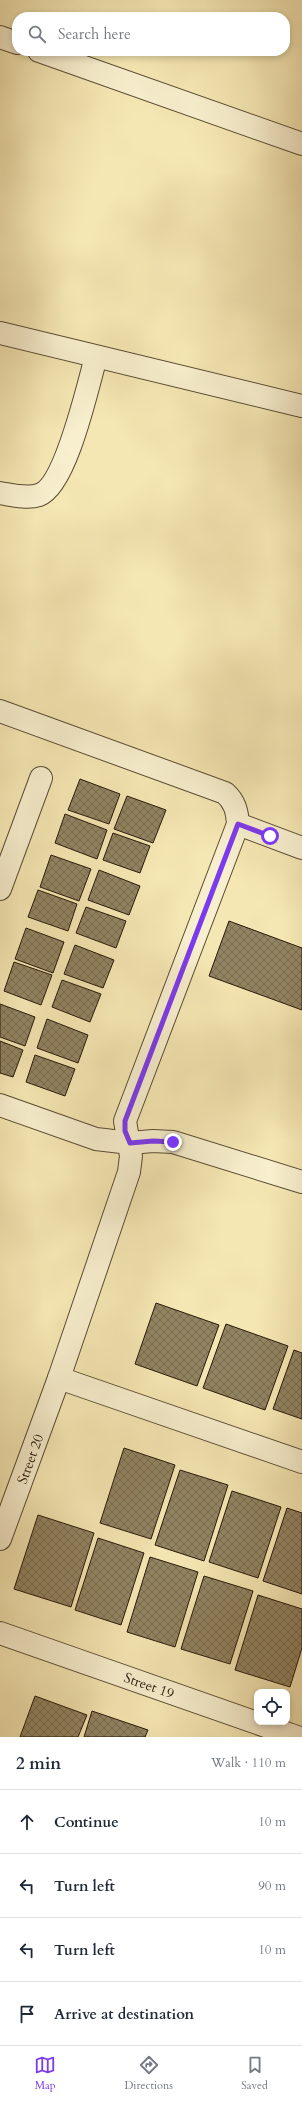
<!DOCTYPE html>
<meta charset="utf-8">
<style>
:root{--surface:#fff;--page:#f6f6f7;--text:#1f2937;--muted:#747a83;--line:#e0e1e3;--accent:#7c3aed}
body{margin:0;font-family:Cardo,serif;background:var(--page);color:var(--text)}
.controls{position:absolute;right:12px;bottom:12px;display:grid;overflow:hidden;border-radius:8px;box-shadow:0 2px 6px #0003}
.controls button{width:36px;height:36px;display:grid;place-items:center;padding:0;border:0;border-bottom:1px solid var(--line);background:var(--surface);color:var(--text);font:20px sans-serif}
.stop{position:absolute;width:12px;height:12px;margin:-9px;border:3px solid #7c3aed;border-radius:50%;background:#fff}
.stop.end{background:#7c3aed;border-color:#fff;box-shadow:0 1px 4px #0008}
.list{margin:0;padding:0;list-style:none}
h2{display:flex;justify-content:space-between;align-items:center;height:52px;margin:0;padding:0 16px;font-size:17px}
h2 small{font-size:13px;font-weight:400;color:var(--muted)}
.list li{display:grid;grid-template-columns:26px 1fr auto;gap:12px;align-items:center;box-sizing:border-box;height:64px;padding:0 16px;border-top:1px solid var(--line)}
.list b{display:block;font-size:15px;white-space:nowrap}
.list em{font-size:13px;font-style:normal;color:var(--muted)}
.icon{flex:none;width:22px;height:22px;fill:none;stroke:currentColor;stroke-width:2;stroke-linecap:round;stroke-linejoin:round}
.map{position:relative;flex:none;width:302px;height:1737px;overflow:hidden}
.search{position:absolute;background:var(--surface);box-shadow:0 2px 6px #0003;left:12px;right:12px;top:12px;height:44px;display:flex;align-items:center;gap:10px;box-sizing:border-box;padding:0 14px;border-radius:16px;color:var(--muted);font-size:15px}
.sheet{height:308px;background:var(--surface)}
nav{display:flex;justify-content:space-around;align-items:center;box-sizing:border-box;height:56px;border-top:1px solid var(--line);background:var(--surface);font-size:11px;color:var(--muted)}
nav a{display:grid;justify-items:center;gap:2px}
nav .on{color:var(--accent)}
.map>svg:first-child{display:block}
.building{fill:url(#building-cross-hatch);stroke:#27180a}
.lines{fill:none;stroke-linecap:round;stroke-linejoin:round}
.minor-casing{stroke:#5a4c34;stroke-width:24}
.minor{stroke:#f8efce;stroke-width:22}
.route{stroke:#7c3aed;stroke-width:5}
.labels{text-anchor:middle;stroke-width:4;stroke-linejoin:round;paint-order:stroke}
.street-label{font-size:14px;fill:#27180a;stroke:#f8efce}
</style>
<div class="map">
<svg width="302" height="1737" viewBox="0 0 302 1737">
<defs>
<pattern id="building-cross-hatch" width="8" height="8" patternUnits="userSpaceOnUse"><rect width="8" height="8" fill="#928462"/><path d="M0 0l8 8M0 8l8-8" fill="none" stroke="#776b4f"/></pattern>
</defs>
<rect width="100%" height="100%" fill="#f5e7b3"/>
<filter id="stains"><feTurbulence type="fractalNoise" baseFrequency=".005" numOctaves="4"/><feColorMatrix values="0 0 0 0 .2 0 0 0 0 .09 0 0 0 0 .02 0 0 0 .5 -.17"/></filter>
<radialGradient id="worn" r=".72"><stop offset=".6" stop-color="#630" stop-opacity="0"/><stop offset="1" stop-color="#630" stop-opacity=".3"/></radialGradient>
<path class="building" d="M 80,779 L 120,794 L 109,824 L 68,810 Z
M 127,796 L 166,810 L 153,843 L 114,829 Z
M 65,814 L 107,830 L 97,859 L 55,843 Z
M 113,833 L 150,846 L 140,873 L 103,860 Z
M 51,855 L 91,869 L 79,901 L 40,887 Z
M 99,870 L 140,886 L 129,915 L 88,900 Z
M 38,890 L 77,904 L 68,931 L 28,917 Z
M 86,907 L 126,921 L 116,948 L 76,933 Z
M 229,921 L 302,948 L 302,1010 L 209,976 Z
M 26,928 L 64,942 L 53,973 L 15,959 Z
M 75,945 L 114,960 L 103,988 L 64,974 Z
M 14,962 L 52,975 L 41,1005 L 4,991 Z
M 62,980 L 101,994 L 90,1022 L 52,1007 Z
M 0,1004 L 35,1017 L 25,1046 L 0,1037 Z
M 47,1019 L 88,1035 L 78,1063 L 37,1048 Z
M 0,1041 L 23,1050 L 13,1077 L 0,1073 Z
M 35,1055 L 75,1069 L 65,1096 L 26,1082 Z
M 156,1303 L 219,1325 L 197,1386 L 135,1364 Z
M 226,1324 L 288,1346 L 265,1410 L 203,1388 Z
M 294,1350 L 302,1353 L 302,1419 L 273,1409 Z
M 124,1448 L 175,1465 L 151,1539 L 100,1523 Z
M 180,1470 L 228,1485 L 204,1561 L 155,1545 Z
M 232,1491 L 281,1507 L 258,1578 L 209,1562 Z
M 287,1508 L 302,1513 L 302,1594 L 263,1581 Z
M 38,1515 L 94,1533 L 71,1607 L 14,1589 Z
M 98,1538 L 144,1553 L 121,1625 L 75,1610 Z
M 150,1557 L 198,1572 L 175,1647 L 127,1632 Z
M 204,1576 L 253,1591 L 230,1664 L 181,1649 Z
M 258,1595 L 302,1609 L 302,1648 L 290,1687 L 235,1670 Z
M 35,1696 L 87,1715 L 78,1737 L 20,1737 Z
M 92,1711 L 148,1730 L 145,1737 L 84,1737 Z"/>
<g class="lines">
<g class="minor-casing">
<g id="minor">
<path d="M 0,37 L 17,43"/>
<path d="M 39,51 L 302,144"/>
<path d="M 0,333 L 302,406"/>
<path d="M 0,493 C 12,495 27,499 39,495 C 66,486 88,385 96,357"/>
<path d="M 0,711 L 225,793 C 235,802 237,811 238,824 L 125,1121 L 131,1156 L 129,1172 L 59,1378 L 0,1539"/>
<path d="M 238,824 L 302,848"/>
<path d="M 0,889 L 41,778"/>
<path d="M 0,1105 L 96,1139 L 130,1143 L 153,1141 L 173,1142 L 302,1182"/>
<path d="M 59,1378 L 302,1462"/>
<path id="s1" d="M 0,1633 L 297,1737"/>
</g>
</g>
<use href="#minor" class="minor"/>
</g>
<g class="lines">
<path class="route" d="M 173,1142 L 153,1141 L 130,1143 L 125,1131 L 125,1121 L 238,824 L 270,836"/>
</g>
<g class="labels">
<g class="street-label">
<text transform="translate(30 1459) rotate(-70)" y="5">Street 20</text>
<text dy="5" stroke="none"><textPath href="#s1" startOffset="158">Street 19</textPath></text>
</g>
</g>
<rect width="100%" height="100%" filter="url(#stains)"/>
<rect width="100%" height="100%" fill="url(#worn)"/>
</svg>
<div class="controls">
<button><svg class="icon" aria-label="locate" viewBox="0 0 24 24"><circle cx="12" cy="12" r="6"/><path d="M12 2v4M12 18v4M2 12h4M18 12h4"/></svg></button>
</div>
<div class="stop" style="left:270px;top:836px"></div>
<div class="stop end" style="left:173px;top:1142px"></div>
<div class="search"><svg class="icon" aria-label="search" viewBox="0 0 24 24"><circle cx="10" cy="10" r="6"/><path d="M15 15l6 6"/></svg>Search here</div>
</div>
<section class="sheet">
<h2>2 min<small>Walk · 110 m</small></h2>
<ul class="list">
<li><svg class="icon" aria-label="ahead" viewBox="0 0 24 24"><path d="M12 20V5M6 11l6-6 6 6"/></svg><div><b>Continue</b></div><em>10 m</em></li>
<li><svg class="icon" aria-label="left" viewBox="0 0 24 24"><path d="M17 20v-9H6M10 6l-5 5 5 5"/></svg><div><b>Turn left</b></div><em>90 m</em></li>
<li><svg class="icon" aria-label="left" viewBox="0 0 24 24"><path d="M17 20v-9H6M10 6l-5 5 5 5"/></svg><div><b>Turn left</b></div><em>10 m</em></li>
<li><svg class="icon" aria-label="arrive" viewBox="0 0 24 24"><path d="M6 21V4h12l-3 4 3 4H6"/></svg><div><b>Arrive at destination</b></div></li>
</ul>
</section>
<nav>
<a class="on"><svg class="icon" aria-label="map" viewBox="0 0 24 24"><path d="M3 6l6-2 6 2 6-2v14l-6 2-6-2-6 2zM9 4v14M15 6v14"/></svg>Map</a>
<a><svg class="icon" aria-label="directions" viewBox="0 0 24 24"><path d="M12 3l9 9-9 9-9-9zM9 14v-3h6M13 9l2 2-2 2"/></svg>Directions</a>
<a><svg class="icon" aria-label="saved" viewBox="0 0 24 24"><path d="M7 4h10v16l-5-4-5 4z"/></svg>Saved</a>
</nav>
